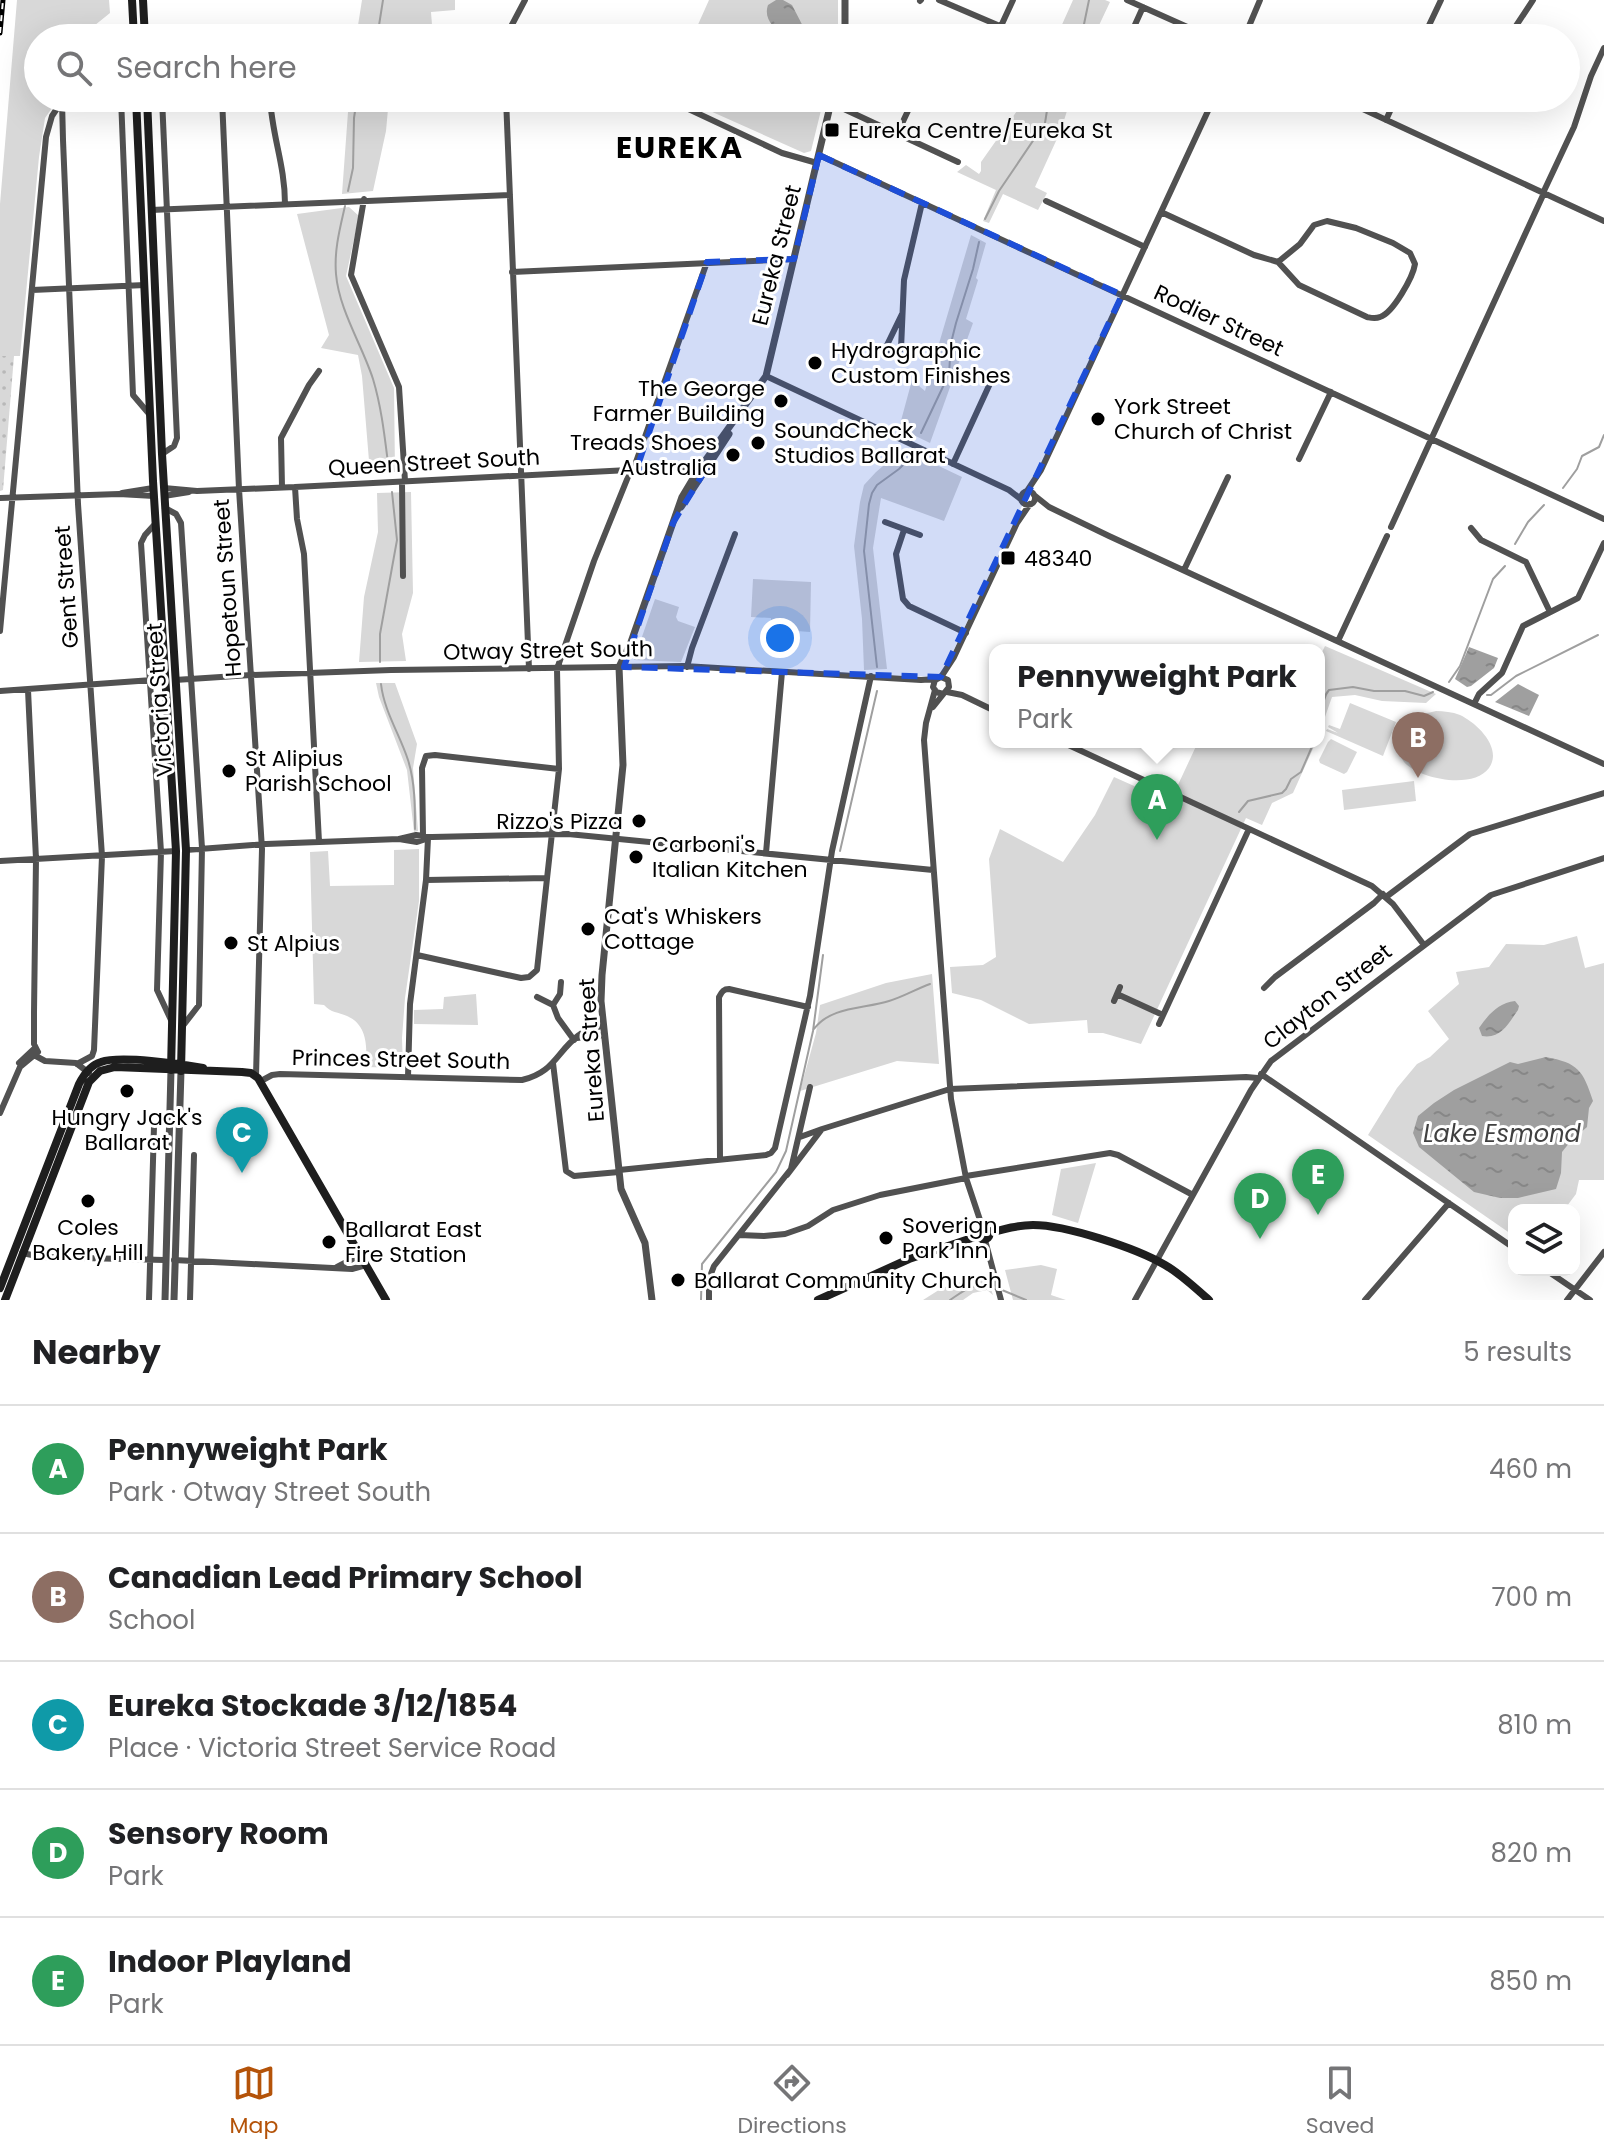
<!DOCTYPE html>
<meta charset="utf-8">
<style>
:root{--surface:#fff;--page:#f2f2f2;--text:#202124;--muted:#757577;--line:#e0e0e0;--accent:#b45309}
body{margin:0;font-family:Poppins,sans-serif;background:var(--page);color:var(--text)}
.controls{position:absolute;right:24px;bottom:24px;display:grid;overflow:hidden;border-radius:16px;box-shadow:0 8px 32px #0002}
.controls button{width:72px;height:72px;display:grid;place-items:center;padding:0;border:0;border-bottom:2px solid var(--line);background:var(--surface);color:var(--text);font:40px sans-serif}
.you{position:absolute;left:780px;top:638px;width:28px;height:28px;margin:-20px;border:6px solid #fff;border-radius:50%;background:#1a73e8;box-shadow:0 0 0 12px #1a73e833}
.badge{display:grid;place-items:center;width:52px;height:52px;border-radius:50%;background:var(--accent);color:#fff;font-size:26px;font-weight:700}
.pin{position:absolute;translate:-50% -66px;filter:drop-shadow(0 2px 4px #0008)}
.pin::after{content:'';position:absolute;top:42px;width:28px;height:24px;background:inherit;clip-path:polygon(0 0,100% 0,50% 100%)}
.popup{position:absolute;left:989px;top:644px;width:336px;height:104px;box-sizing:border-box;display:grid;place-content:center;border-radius:16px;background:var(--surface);filter:drop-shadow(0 2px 6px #0005);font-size:26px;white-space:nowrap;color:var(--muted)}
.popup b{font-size:30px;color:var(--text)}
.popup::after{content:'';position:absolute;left:50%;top:100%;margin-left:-16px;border:16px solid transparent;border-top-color:var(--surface)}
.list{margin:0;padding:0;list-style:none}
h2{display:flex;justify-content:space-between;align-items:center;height:104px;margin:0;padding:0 32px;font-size:34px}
h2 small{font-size:26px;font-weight:400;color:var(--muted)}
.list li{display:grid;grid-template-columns:52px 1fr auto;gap:24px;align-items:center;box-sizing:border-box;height:128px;padding:0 32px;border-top:2px solid var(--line)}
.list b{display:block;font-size:30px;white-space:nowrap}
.list p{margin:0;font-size:26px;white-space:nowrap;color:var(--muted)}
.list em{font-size:26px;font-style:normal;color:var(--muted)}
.icon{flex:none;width:44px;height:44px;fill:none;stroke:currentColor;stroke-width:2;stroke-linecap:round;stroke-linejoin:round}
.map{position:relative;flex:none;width:1604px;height:1300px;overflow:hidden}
.search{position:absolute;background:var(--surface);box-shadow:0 8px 32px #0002;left:24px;right:24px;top:24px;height:88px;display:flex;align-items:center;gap:20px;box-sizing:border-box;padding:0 28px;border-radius:44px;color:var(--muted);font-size:30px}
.sheet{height:744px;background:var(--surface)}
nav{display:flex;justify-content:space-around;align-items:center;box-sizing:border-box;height:112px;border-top:2px solid var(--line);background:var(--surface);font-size:22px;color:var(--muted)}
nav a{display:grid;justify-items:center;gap:4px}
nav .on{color:var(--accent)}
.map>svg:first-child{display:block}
.green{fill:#d8d8d8}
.garden{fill:url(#garden-dots)}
.water{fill:url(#water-ripples)}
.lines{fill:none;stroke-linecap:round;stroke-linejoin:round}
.stream{stroke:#9f9f9f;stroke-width:2}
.minor{stroke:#515151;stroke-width:6}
.tertiary{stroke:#515151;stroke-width:7}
.secondary{stroke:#1e1e1e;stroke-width:8}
.rail-casing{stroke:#000;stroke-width:5}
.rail{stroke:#fff;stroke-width:2;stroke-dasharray:6;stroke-linecap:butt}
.marked{fill:#1d4ed8;fill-opacity:0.2;stroke:#1d4ed8;stroke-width:6;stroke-dasharray:16 10;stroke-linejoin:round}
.poi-dot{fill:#000;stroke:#fff;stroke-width:3}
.labels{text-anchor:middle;stroke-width:6;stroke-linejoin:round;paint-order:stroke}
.poi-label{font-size:22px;fill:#000;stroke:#fff;text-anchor:start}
.street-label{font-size:22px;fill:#000;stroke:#fff}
.water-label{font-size:24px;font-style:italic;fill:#404040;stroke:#fff}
.district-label{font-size:30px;font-weight:bold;letter-spacing:2px;fill:#000;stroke:#fff}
</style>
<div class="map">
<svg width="1604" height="1300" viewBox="0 0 1604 1300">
<defs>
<pattern id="garden-dots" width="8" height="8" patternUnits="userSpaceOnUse" patternTransform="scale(2)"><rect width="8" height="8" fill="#d8d8d8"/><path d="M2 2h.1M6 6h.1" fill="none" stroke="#b8b8b8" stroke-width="1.8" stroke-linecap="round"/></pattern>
<pattern id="water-ripples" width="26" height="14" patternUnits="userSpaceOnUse" patternTransform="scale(2)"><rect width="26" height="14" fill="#9f9f9f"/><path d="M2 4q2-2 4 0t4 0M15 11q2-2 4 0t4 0" fill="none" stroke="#878787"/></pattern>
</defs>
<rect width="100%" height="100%" fill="#fff"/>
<path class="green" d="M 17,0 L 109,0 L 110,13 L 79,38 L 38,38 L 38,98 L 59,98 L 45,118 L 39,157 L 20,356 L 0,356 L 0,204 Z
M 362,0 L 455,0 L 455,10 L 431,12 L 433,38 L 356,38 Z
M 709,0 L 838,0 L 838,38 L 692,38 Z
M 1073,0 L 1105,0 L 1110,2 L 1093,38 L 1056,38 Z
M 342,98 L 389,98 L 386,131 L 373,191 L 342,194 L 348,112 Z
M 681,98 L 824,98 L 811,151 L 804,153 Z
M 1026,98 L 1071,98 L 1061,130 L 1035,187 L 1047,193 L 1038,210 L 1003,194 L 989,223 L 983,221 L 996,190 L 957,172 L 966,165 L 979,174 L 981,171 L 981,162 Z
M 349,207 L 359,216 L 346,276 L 394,388 L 395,472 L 370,473 L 362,376 L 358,355 L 321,348 L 329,335 L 297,214 Z
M 971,235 L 986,243 L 976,278 L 978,280 L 966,319 L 973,323 L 930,443 L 899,428 L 912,380 L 925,391 Z
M 903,449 L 962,477 L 944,521 L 881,498 L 873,548 L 887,669 L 864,670 L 862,619 L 854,546 L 860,502 L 864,485 L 876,472 Z
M 411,492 L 413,593 L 402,634 L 406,661 L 359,662 L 364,597 L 378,532 L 377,493 Z
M 753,579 L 811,582 L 810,632 L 771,629 L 771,618 L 751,617 Z
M 655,599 L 679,607 L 676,617 L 678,621 L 695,627 L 681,662 L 634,660 Z
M 1325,646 L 1436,694 L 1426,703 L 1382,701 L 1355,695 L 1332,697 L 1319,734 L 1319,658 Z
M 376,683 L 395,683 L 417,744 L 413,768 L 418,831 L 414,832 L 407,770 L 379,697 Z
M 1350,703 L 1396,722 L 1383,756 L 1326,731 L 1327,729 L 1338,733 L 1328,727 L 1329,725 L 1340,729 Z
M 1436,711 C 1444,711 1452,712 1460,715 C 1477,723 1503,748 1489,768 C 1473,790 1419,779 1404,762 C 1393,749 1399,728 1412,719 C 1419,714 1428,713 1436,711 Z
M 1331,739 L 1357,752 L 1347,772 L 1344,774 L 1320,763 L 1319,760 L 1328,742 Z
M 1198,742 L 1316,742 L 1293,793 L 1272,803 L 1262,825 L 1246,818 L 1141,1044 L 1103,1033 L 1088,1033 L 1087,1020 L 1029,1024 L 981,1000 L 952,993 L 950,967 L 983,965 L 996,957 L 989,859 L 1000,829 L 1063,862 L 1095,815 L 1114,777 L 1170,802 Z
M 1414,781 L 1416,801 L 1344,810 L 1342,790 Z
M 419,849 L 419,901 L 405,998 L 402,1038 L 403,1068 L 366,1067 C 367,1048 368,1025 347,1016 C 338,1012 331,1013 324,1005 L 314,1004 L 310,852 L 328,851 L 330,886 L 394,885 L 394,850 Z
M 1577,936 L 1585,968 L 1604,963 L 1604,1180 L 1579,1180 L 1576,1194 L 1564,1210 L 1546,1210 L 1541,1207 L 1539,1210 L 1514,1210 L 1514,1236 L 1368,1135 L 1397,1088 L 1417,1064 L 1430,1057 L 1449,1039 L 1428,1011 L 1459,984 L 1456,972 L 1489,967 L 1506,944 L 1544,945 Z
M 932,974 L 939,1064 L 897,1061 L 800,1091 L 816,1033 L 820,1005 L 886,983 Z
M 476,994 L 478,1025 L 414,1024 L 414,1010 L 443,1009 L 444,997 Z
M 1096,1163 L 1078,1223 L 1052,1215 L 1061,1169 Z
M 1041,1265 L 1057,1269 L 1051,1295 L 1066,1300 L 1013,1300 L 1005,1270 Z
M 986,1274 L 993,1295 L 987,1290 L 973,1293 L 963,1300 L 923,1300 L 942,1288 Z"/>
<path class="garden" d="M 0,356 L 14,356 L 3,490 L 0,491 Z"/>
<path class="water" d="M 776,0 L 783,0 L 792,5 L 809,38 L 781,38 C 775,26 763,20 768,5 Z
M 1469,647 L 1498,658 L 1494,668 L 1471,686 L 1467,687 L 1455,679 Z
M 1518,684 L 1539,695 L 1529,716 L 1495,702 Z
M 1515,1001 L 1519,1006 L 1518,1010 C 1508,1024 1501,1039 1482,1036 L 1479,1028 C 1488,1015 1498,1003 1515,1001 Z
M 1546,1057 C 1578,1063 1583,1070 1593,1101 L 1589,1108 L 1587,1127 L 1570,1142 L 1562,1152 L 1561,1173 L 1556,1189 L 1518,1198 L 1500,1198 L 1474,1192 L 1419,1147 L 1413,1133 L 1418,1116 L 1434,1103 L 1454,1090 L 1510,1062 L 1518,1064 Z"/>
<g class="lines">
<path class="stream" d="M 377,38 L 383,0
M 1079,38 L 1083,29 L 1089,0
M 348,191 L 353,168 L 354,118 L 357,98
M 345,206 C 340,228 334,250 336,274 C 339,310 362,345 373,379 C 382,409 385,440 389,471
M 985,219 L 999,191 L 1045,123 L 1049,98
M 921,433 L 949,374 L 951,343 L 956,323 L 973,269 L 979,242
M 1563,488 L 1577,469 L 1582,456 L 1599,447 L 1604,435
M 1515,544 L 1528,522 L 1544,505
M 380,662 L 380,634 L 397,540 L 392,492
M 877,667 L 864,551 L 869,504 L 872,493 L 877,485 L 899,469 L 909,459
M 1449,682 L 1460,666 L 1493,579 L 1505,566
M 381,684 C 384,711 400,735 408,760 C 415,782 415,806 415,829
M 1487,695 L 1491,695 L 1516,676 L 1598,635
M 1319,733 C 1325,719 1319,701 1329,690 L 1353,687 L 1374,691 L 1405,691 L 1424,696 L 1433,692
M 1239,812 L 1248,801 L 1282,793 L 1286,789 L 1291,779 L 1301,772 L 1314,742
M 840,851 L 877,691
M 814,1029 C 831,1006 864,1009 889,1001 C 903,997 916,989 930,984
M 1002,1290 L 1026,1300
M 701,1300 L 702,1264 L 776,1172 L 786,1151 L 813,1031 L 823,955
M 950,1300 C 968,1288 973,1282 996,1289"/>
<path class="minor" d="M 939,0 L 1028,38
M 1127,0 L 1212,38
M 920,1 L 921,0
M 1001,26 L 1013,0
M 195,38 L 307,34 L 328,38
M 505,38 L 525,0
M 1129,38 L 1143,7
M 1244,38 L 1260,0
M 1423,38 L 1441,0
M 1508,38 L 1533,0
M 64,98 L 62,101 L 63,140 L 78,504 L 102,856 L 94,1050 L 92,1056 L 77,1064
M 121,98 L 133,395 L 150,415
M 222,98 L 239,489 L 262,849 L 256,1076
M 270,98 C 272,136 285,165 285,204
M 506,98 L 529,669
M 665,98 L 782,153 L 817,163
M 1339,98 L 1604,221
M 1095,102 L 1107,107
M 831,103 L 958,162
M 1386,120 L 1396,98
M 898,132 L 914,98
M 819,155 L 1604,519
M 1543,193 L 1574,127 L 1591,76 L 1604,48
M 364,199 L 351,275 L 399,387 L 405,481
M 1046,201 L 1145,247
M 151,210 L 510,195
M 1161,212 L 1254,255 L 1278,262 L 1299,285 L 1367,317 C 1372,318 1375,319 1380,317 C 1393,313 1413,277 1415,264 L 1410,253 L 1393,243 L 1356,228 L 1327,221 L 1314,225 L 1300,244 L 1278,262
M 512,272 L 794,259
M 32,290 L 145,285
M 902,314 L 887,345 L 888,350 L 892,354 L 897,354 L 901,349 L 904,280 L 922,203
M 766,376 L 1009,490 L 1022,500
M 162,454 L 174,446 L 177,438 L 162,98
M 1299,459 L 1331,392
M 953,464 L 993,377
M 636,471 L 636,462 L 707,262
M 402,482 L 403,576
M 282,487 L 281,438 L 309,385 L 319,371
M 295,487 L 297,519 L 304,554 L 319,842
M 164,488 L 197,491 L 295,487 L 687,467 L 697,472
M 1027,491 L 1041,470 L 1063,423 L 1214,98
M1021 498a7 7 0 1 1 14 0a7 7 0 1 1-14 0Z
M 122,493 L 153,488
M 1034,495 L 1049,507 L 1109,536 L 1604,764
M 164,496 L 189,492
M 0,498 L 119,494 L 154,496
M 165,508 L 176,514 L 181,523 L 202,848 L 199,1005 L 182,1027
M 885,522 L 920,535
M 155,524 L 145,535 L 141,543 L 161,852 L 157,990 L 171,1020
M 1391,527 L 1544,193
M 1471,528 L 1481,540 L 1526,562 L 1550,612
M 904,530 L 896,554 L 903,599 L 909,606 L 966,633
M 1184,570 L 1228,477
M 0,631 L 46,137 L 52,116 L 62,101
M 1338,641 L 1387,536
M 687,667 L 692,648 L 735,534
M 941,677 L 954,657 L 1017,523 L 1030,504
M 175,680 L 251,675 L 391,670 L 684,666 L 921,680 L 936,679
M 28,690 L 36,859 L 34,1012 L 34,1044 L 38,1052
M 935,690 L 926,723 L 924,740 L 951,1099 L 966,1178 L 983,1229
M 0,691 L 166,679
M 947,692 L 962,695 L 995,711
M 1474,704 L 1479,694 L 1502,673 L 1523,626 L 1578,598 L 1604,543
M 933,707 L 949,687 L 948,680 L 941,677 L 935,680 L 933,687 L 936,692 L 943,694
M 1062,742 L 1372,886 L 1393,904 L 1424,945
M 423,835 L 422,768 L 426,756 L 435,755 L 559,769
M 399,839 L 416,835 L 432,837 L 568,834 L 933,870
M 186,850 L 266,844 L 399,839 L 417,842 L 429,838
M 766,853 L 782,672
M 0,861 L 176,851
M 426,880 L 547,878
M 1386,897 L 1470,834 L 1604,793
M 417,955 L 521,978 L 529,977 L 537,970 L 559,769 L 557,669 L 594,561 L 630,472
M 1264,988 L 1275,977 L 1374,903 L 1383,894
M 1117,994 L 1163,1015
M 537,997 L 553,1005 L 558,1018 L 574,1040
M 1114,1001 L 1120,987
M 553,1005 L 560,994 L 561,982
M 1159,1024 L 1249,829
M 577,1038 L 605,1035
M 34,1055 L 45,1061 L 76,1063 L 89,1073
M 19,1063 L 35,1048
M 553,1063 L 566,1171 L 574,1176 L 619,1172
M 1261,1074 L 1514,1248
M 408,1077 L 410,1004 L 426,880 L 428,838
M 261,1081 L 272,1075 L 280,1074 L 522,1080 C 555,1072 556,1052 579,1035 C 585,1029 596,1029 603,1025
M 0,1113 L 20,1067 L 38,1052
M 800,1137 L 822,1129
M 720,1159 L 719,997 C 722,992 723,989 729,989 L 808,1007
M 619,1170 L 766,1155 L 771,1153 L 775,1148 L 810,996 L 832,851 L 871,676
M 787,1175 L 822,1129 L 950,1089 L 1246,1077 L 1258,1078
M 966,1176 L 1110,1153 L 1118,1155 L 1193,1195
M 739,1235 L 764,1236 L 785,1234 L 808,1226 L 833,1210 L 880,1195 L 966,1178
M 985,1240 L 1001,1300
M 22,1253 L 42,1257 L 165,1260
M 174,1260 L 352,1269 L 366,1265
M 337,1267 L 360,1255
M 1546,1270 L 1590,1300
M 149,1300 L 154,1126
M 190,1300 L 194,1155
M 709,1300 L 709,1279 L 714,1266 L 791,1169 L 810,1087
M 1135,1300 L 1251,1090 L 1271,1061 L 1491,895 L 1604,858
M 1365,1300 L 1449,1203
M 1567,1300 L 1604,1252"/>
<path class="tertiary" d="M 845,38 L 845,0
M 681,507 L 729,434
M 632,640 L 619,667 L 623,765 L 602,975 L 601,1001 L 621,1189 L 645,1243 L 652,1300
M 630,645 L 682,497 L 697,472 L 766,376 L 832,98
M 165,1300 L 171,1070
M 174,1300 L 181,1071"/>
<path class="secondary" d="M 132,0 L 134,38
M 143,0 L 145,38
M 136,98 L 153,481 L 176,851 L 171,1070
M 147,98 L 162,454 L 186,850 L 181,1071
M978.5 1234a5.5 5.5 0 1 1 11 0a5.5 5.5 0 1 1-11 0Z
M 990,1233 C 1004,1229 1018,1225 1033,1225 C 1066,1225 1136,1248 1165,1265 C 1181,1274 1195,1288 1209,1300
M 0,1288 L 79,1084 C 84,1074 90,1065 101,1062 C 120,1055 182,1064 203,1068
M 5,1300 L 89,1082 L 100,1071 L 115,1067 L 242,1072 L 251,1073 L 258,1078 L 386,1300
M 818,1300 L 909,1259 L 978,1236"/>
<g class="rail-casing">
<path id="rail" d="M 0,33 L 3,0"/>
</g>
<use href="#rail" class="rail"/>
</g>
<path class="marked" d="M 819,155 L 1122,295 L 941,677 L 624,667 L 673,523 L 709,464 L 636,471 L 707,262 L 794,259 Z"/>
<g class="poi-dot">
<rect x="824" y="122" width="16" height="16" rx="4"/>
<circle cx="815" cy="363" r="8"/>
<circle cx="781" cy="401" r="8"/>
<circle cx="1098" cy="419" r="8"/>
<circle cx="758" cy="443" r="8"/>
<circle cx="733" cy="455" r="8"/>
<rect x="1000" y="550" width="16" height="16" rx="4"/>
<circle cx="229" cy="771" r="8"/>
<circle cx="639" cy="821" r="8"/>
<circle cx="636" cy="857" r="8"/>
<circle cx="588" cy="929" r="8"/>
<circle cx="231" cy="943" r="8"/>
<circle cx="127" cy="1091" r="8"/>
<circle cx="88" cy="1201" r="8"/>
<circle cx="886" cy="1238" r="8"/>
<circle cx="329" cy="1242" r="8"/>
<circle cx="678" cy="1280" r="8"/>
</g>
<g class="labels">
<g class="poi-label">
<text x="848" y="138">Eureka Centre/Eureka St</text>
<text x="831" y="358">Hydrographic<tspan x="831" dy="25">Custom Finishes</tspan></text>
<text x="765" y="396" text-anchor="end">The George<tspan x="765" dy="25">Farmer Building</tspan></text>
<text x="1114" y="414">York Street<tspan x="1114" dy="25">Church of Christ</tspan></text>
<text x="774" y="438">SoundCheck<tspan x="774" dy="25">Studios Ballarat</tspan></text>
<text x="717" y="450" text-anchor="end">Treads Shoes<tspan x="717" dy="25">Australia</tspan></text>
<text x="1024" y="566">48340</text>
<text x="245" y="766">St Alipius<tspan x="245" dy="25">Parish School</tspan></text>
<text x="623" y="829" text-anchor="end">Rizzo's Pizza</text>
<text x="652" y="852">Carboni's<tspan x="652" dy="25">Italian Kitchen</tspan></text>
<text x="604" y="924">Cat's Whiskers<tspan x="604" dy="25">Cottage</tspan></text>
<text x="247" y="951">St Alpius</text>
<text x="127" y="1125" text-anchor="middle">Hungry Jack's<tspan x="127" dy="25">Ballarat</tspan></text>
<text x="902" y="1233">Soverign<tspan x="902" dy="25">Park Inn</tspan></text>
<text x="88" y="1235" text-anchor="middle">Coles<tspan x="88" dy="25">Bakery Hill</tspan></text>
<text x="345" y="1237">Ballarat East<tspan x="345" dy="25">Fire Station</tspan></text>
<text x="694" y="1288">Ballarat Community Church</text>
</g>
<g class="street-label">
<text transform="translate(776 255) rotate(-76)" y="8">Eureka Street</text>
<text transform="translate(1219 320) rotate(25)" y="8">Rodier Street</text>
<text transform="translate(434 462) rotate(-3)" y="8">Queen Street South</text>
<text transform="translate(66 587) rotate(-94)" y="8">Gent Street</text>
<text transform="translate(227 588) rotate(-94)" y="8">Hopetoun Street</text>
<text transform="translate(548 650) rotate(-1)" y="8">Otway Street South</text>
<text transform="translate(159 700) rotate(-94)" y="8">Victoria Street</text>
<text transform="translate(1327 996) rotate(-38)" y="8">Clayton Street</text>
<text transform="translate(591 1050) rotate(-94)" y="8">Eureka Street</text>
<text transform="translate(401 1059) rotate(1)" y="8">Princes Street South</text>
</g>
<g class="water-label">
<text x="1502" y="1142">Lake Esmond</text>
</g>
<g class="district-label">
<text x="680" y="158">EUREKA</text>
</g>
</g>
</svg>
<div class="controls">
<button><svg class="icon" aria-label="layers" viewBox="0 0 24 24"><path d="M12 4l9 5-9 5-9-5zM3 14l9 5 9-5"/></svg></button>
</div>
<div class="you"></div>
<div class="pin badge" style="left:1157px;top:840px;background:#2e9e5b">A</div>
<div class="popup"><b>Pennyweight Park</b>Park</div>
<div class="pin badge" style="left:1418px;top:778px;background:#8d6e63">B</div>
<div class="pin badge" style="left:242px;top:1173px;background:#0f9aa8">C</div>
<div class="pin badge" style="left:1260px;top:1239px;background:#2e9e5b">D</div>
<div class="pin badge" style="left:1318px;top:1215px;background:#2e9e5b">E</div>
<div class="search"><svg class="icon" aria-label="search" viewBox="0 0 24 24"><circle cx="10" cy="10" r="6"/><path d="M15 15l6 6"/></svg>Search here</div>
</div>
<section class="sheet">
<h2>Nearby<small>5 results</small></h2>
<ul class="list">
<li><span class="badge" style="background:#2e9e5b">A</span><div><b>Pennyweight Park</b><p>Park · Otway Street South</p></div><em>460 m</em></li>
<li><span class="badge" style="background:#8d6e63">B</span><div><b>Canadian Lead Primary School</b><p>School</p></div><em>700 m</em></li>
<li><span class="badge" style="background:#0f9aa8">C</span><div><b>Eureka Stockade 3/12/1854</b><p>Place · Victoria Street Service Road</p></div><em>810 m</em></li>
<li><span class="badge" style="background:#2e9e5b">D</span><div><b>Sensory Room</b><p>Park</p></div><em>820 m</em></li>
<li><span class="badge" style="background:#2e9e5b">E</span><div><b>Indoor Playland</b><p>Park</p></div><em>850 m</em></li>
</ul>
</section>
<nav>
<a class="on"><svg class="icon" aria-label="map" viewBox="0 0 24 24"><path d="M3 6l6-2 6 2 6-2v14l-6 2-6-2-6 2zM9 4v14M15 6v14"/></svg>Map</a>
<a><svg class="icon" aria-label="directions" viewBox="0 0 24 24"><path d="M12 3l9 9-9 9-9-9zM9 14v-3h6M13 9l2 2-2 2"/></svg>Directions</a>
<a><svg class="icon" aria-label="saved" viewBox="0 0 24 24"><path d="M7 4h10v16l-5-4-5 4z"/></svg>Saved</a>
</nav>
